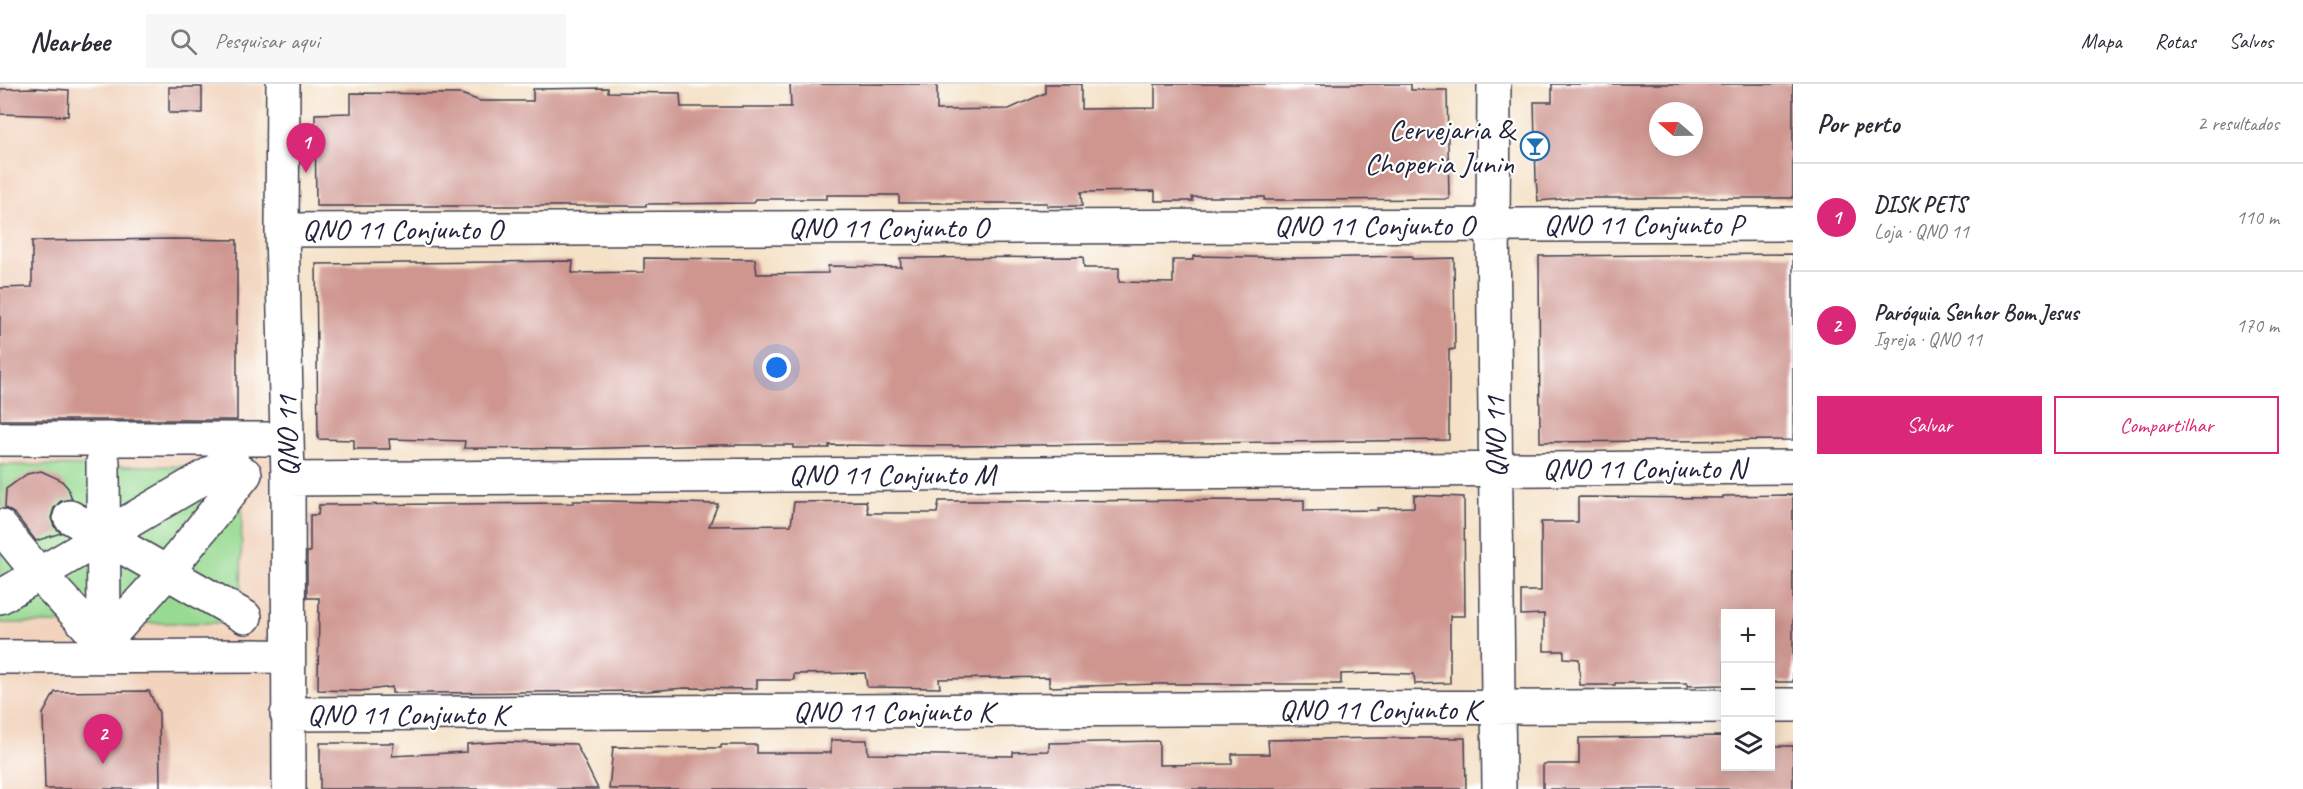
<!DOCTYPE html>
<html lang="pt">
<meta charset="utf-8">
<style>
:root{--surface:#fff;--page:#f7f7f7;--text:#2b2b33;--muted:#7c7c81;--line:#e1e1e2;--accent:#db2777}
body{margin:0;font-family:Caveat,sans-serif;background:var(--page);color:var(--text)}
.controls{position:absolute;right:18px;bottom:18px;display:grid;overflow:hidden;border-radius:0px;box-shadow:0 3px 15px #0003}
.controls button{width:54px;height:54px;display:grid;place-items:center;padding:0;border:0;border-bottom:2px solid var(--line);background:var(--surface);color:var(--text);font:30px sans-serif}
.compass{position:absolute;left:1649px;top:18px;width:54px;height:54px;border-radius:50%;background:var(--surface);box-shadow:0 3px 15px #0003;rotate:290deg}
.you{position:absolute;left:777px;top:284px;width:21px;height:21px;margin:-15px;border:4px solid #fff;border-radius:50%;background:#1a73e8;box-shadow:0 0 0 9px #1a73e833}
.badge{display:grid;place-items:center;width:39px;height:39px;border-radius:50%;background:var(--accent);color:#fff;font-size:20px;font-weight:700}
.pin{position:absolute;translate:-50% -50px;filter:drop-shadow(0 2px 3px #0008)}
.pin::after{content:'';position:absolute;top:32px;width:21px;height:18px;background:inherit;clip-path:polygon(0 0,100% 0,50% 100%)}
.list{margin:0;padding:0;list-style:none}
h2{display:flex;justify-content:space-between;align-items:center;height:78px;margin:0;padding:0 24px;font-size:26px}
h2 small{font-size:20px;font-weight:400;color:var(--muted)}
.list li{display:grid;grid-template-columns:39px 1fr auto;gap:18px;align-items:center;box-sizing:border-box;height:108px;padding:0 24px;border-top:2px solid var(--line)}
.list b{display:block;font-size:22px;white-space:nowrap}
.list p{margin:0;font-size:20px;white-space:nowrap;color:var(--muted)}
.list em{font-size:20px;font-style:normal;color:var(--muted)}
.actions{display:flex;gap:12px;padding:18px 24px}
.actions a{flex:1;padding:14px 0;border:2px solid var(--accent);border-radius:0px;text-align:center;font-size:21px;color:var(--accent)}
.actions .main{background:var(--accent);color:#fff}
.icon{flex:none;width:33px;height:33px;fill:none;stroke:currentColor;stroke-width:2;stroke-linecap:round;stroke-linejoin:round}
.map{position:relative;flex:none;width:1793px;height:705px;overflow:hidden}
header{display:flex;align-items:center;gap:36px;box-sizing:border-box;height:84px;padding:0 30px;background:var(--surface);border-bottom:2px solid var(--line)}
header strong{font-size:28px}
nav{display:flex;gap:33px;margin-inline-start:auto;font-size:21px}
.search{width:420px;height:54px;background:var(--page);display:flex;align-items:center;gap:15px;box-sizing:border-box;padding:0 21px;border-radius:0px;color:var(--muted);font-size:22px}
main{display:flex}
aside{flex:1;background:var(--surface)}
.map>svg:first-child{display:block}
.built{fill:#f2d4be}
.green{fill:#98da92;stroke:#5d7e66;stroke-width:1.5}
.building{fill:#cf9690;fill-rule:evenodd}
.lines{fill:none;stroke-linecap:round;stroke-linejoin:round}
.minor-casing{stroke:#423f50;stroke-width:36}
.minor{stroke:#fff;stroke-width:33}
.labels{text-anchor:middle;stroke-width:4.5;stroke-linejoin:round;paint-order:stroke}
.poi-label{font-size:30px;fill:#22223b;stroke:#fff;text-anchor:end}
.street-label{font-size:30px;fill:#22223b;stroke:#fff}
</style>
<header>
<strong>Nearbee</strong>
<div class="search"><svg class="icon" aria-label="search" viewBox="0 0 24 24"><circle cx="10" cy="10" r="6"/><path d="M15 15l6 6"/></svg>Pesquisar aqui</div>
<nav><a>Mapa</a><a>Rotas</a><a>Salvos</a></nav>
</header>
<main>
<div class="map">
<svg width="1793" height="705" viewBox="0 0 1793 705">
<rect width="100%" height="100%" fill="#fff"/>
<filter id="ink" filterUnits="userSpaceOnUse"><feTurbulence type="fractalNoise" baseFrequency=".0167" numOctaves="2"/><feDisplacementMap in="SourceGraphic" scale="12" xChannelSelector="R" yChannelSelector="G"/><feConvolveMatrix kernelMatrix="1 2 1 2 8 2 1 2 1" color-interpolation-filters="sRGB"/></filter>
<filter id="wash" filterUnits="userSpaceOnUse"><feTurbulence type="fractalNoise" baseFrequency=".008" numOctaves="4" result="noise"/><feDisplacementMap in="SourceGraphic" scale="24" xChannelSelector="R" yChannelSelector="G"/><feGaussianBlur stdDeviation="1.35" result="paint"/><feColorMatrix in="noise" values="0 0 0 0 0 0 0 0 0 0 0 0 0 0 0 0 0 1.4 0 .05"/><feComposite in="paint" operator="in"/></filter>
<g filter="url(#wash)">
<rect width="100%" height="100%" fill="#f4e1c6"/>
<path class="built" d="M 0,0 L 263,0 L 262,22 L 258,23 L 257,372 L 271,373 L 274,705 L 0,705 Z"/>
<path class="green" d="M 0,381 L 242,383 L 241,539 L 0,539 Z"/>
<g id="blocks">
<path class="building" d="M 790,0 L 937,0 L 937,26 L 1009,25 L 1045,9 L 1045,0 L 1081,0 L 1081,25 L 1155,24 L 1155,0 L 1411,0 L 1411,6 L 1447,6 L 1449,115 L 1302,116 L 1264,116 L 1265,113 L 1192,113 L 1193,117 L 1155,117 L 1155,107 L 1081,108 L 1082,122 L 1047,122 L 1047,119 L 899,119 L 899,111 L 827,111 L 827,115 L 756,115 L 754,119 L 646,120 L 646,122 L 316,122 L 315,30 L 351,29 L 351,9 L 461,10 L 480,17 L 533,17 L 533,5 L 608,4 L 608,8 L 680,9 L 681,23 L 791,23 Z
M 1552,0 L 1793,0 L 1793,114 L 1575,114 L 1538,117 L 1536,96 L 1534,18 L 1552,18 ZM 1658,27 L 1694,27 L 1694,63 L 1658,63 Z
M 169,3 L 202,3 L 202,29 L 169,29 Z
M 36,4 L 69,6 L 68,32 L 0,30 L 0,5 Z
M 174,155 L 237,156 L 237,336 L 0,336 L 0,204 L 32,203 L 32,157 Z
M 1793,170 L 1793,356 L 1540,358 L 1539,172 Z
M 1193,172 L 1301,174 L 1412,172 L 1412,175 L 1454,174 L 1455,265 L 1449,266 L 1449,356 L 955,362 L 829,361 L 829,364 L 793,364 L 793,361 L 720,361 L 574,365 L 464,364 L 465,357 L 389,355 L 390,365 L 354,365 L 354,356 L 318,355 L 316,180 L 573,177 L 572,189 L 644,188 L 644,174 L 755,175 L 757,190 L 828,189 L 828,182 L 901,183 L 900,174 L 1083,173 L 1084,184 L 1119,184 L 1119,198 L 1173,199 L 1173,176 L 1193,176 Z
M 41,387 L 61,396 L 68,404 L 72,415 L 61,417 L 54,424 L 51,434 L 54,442 L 61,449 L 36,457 L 15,430 L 5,424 L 6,405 L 27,390 Z
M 1414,411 L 1464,413 L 1465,532 L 1450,532 L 1450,599 L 1415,600 L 1414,590 L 1375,589 L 1341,590 L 1341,600 L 1159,600 L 1049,603 L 1049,593 L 939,595 L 940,604 L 867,603 L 865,589 L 794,590 L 794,596 L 757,596 L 757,605 L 685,604 L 648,607 L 429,609 L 392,609 L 392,603 L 360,607 L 318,606 L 319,514 L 307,514 L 307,468 L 310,468 L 310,431 L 318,431 L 319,421 L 573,419 L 573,417 L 610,417 L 718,420 L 709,442 L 791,441 L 794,418 L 866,417 L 868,429 L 937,429 L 939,417 L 975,417 L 1304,416 L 1304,427 L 1378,426 L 1378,424 L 1414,423 Z
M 1793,411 L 1793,598 L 1770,598 L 1770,530 L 1725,530 L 1725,601 L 1687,602 L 1687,599 L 1615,599 L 1615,601 L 1580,601 L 1579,575 L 1564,574 L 1564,567 L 1544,567 L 1544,530 L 1521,531 L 1521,507 L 1541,507 L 1541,438 L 1578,438 L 1578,413 L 1723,414 L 1723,412 Z
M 149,607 L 159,629 L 160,705 L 45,705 L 43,630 L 55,608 Z
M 1724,652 L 1725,682 L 1770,682 L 1770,662 L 1793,662 L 1793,705 L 1543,705 L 1543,680 L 1579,680 L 1579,654 Z
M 1379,654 L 1465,654 L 1466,705 L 609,705 L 613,663 L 721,664 L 721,661 L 757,661 L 757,669 L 831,669 L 831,656 L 867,656 L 868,670 L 1013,672 L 1013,668 L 1049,667 L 1049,659 L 1159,657 L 1159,681 L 1232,680 L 1232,670 L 1269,670 L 1268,656 Z
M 503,658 L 576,660 L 598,705 L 320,705 L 320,659 L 394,659 L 392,672 L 467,668 L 467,660 Z"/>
</g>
</g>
<g filter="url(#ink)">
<use href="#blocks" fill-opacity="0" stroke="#423f50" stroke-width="1.5"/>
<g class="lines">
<g class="minor-casing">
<path id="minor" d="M 283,0 L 282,146 L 288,395 L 289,705
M 1494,0 L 1493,141 L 1499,705
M 282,146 L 1793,140
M 0,355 L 287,355
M 103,378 L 104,545
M 288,395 L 1793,383
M 70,433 L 245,533
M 0,442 L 39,490 L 90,545
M 0,513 L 232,377
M 116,545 L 167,488 L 245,390
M 0,573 L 288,572
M 1770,621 L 1793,621
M 287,630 L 1726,622"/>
</g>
<use href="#minor" class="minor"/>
</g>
</g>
<defs>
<g id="bar-ring" transform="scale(1.5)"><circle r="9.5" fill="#fff" stroke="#1f6fb2" stroke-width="1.5"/><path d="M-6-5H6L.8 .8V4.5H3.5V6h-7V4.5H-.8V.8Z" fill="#1f6fb2"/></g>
</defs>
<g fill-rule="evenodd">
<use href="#bar-ring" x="1535" y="62"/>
</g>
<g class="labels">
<g class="poi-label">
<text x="1514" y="55">Cervejaria &amp;<tspan x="1514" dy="34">Choperia Junin</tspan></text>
</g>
<g class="street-label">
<text x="1643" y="150">QNO 11 Conjunto P</text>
<text x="1374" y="151">QNO 11 Conjunto O</text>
<text x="888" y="153">QNO 11 Conjunto O</text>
<text x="402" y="155">QNO 11 Conjunto O</text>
<text transform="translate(287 352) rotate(-91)" y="10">QNO 11</text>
<text transform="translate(1495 353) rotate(-91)" y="10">QNO 11</text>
<text x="1644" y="394">QNO 11 Conjunto N</text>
<text x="892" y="400">QNO 11 Conjunto M</text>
<text x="1379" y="635">QNO 11 Conjunto K</text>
<text x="893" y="637">QNO 11 Conjunto K</text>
<text x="407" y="640">QNO 11 Conjunto K</text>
</g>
</g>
</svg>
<div class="controls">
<button>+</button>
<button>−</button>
<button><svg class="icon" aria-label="layers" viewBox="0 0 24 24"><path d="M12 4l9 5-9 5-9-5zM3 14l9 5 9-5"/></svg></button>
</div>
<svg class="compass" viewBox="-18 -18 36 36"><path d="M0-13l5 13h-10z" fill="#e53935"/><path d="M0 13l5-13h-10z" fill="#7c7c81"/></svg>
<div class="you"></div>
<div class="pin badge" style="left:306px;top:89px">1</div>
<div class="pin badge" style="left:103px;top:680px">2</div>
</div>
<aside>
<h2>Por perto<small>2 resultados</small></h2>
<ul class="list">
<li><span class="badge">1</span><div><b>DISK PETS</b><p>Loja · QNO 11</p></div><em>110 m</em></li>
<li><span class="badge">2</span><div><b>Paróquia Senhor Bom Jesus</b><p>Igreja · QNO 11</p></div><em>170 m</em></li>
</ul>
<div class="actions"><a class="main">Salvar</a><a>Compartilhar</a></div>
</aside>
</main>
